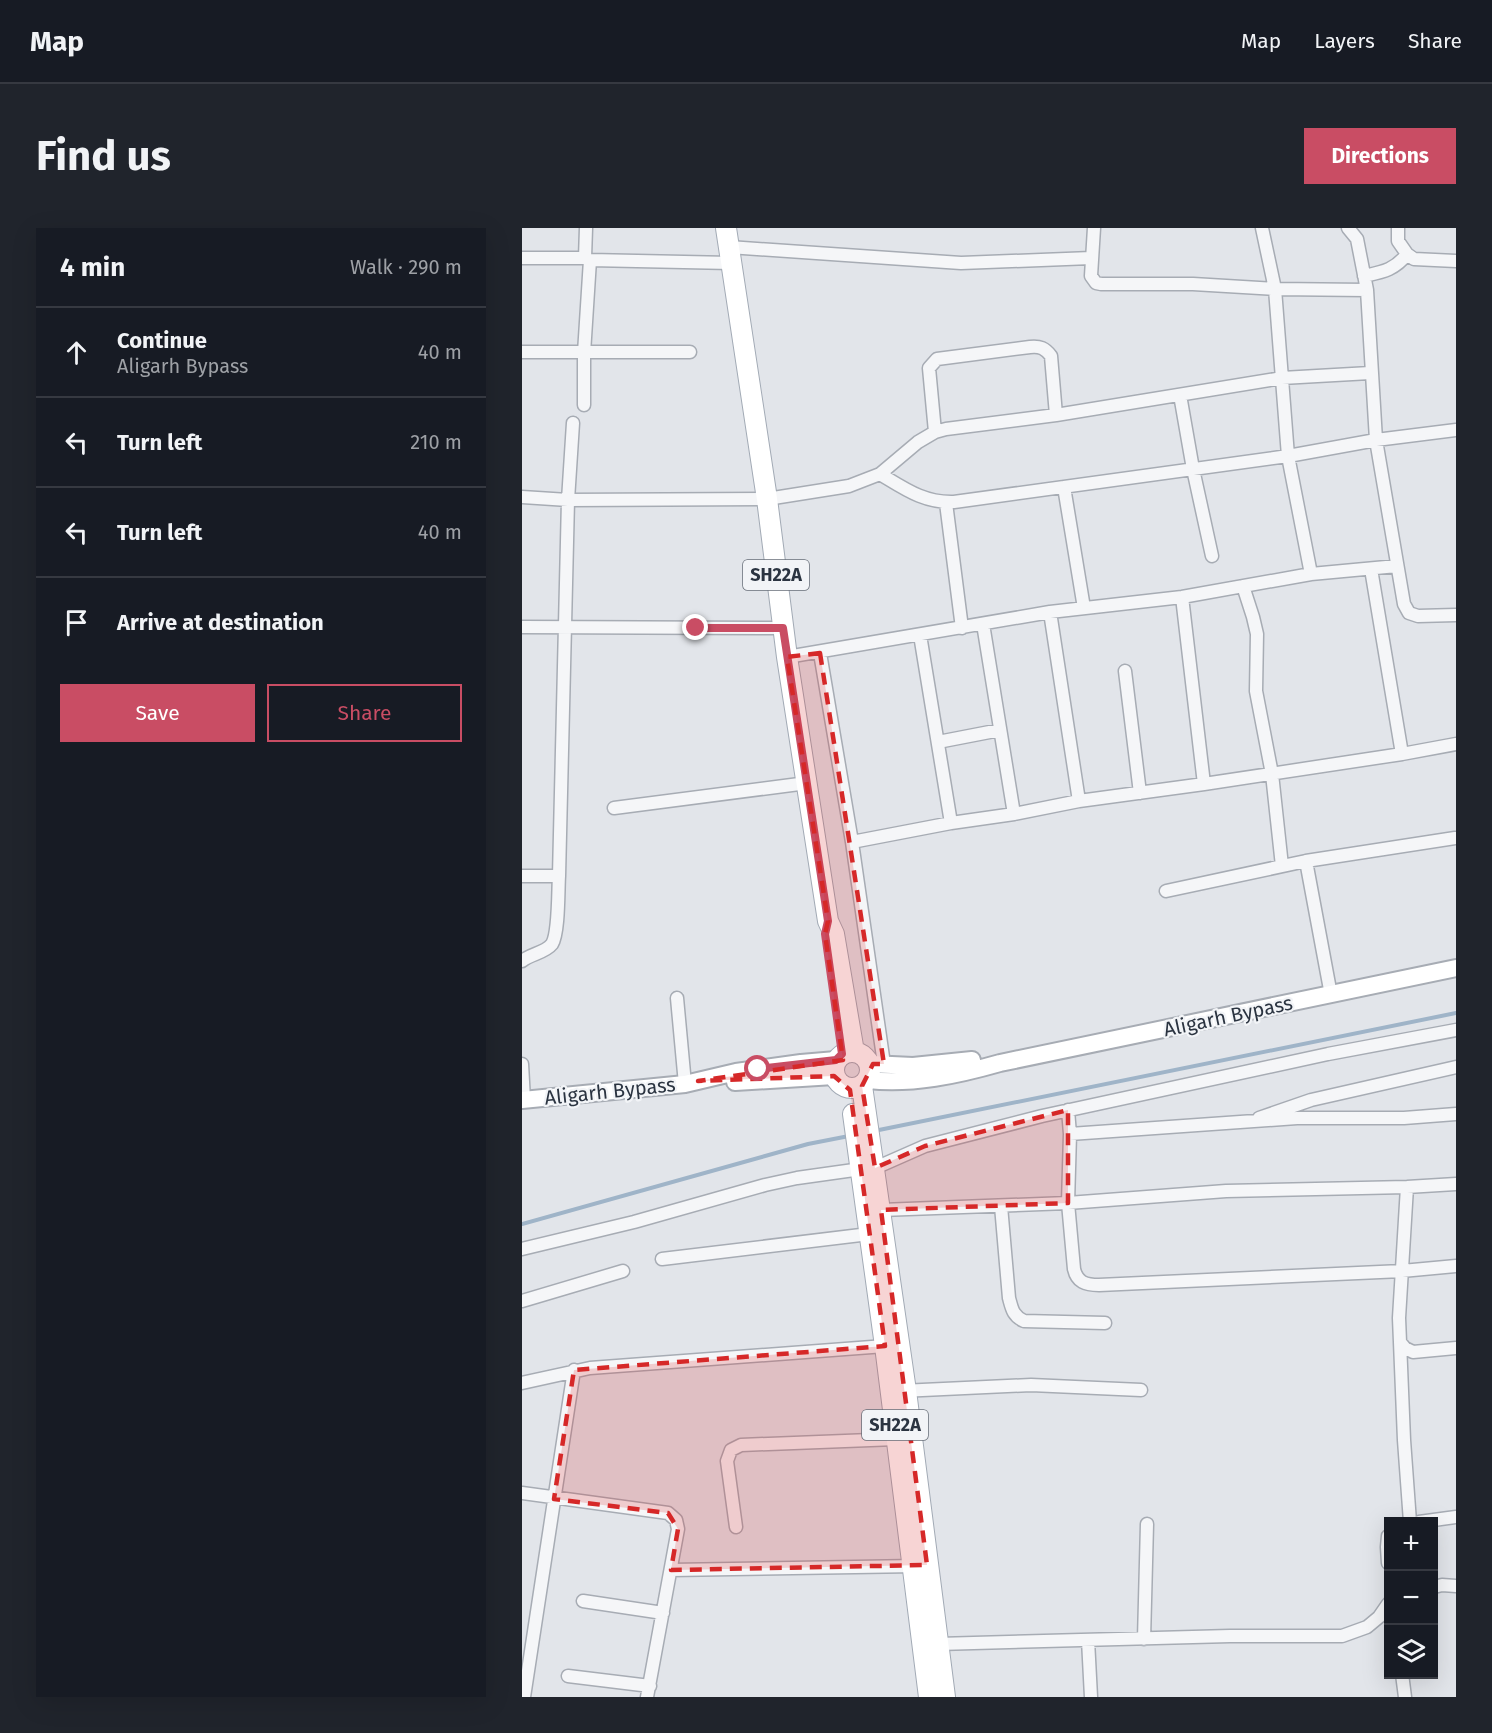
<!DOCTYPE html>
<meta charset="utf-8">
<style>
:root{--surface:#171b24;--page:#20242c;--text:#f1f3f6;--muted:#9ea1a6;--line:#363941;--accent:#c94d64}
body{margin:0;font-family:"Fira Sans",sans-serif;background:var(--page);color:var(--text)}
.controls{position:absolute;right:18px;bottom:18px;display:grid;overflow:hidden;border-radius:0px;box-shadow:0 6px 24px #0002}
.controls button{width:54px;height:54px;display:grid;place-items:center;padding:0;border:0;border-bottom:2px solid var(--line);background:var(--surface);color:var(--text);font:30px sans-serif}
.stop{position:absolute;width:18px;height:18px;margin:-14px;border:4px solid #c94d64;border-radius:50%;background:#fff}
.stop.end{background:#c94d64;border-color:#fff;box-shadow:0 2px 6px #0008}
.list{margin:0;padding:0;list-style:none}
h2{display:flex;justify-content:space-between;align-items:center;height:78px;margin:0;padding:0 24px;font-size:26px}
h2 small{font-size:20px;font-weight:400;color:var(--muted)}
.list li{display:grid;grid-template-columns:39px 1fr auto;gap:18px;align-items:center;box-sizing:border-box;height:90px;padding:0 24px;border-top:2px solid var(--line)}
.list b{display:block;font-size:22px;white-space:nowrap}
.list p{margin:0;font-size:20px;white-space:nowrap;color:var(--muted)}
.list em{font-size:20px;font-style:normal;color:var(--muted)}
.actions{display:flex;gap:12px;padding:18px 24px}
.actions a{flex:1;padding:14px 0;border:2px solid var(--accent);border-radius:0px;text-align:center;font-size:21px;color:var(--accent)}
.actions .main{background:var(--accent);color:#fff}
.icon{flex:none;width:33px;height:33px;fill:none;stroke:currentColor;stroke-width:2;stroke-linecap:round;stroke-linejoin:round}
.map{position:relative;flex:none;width:934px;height:1469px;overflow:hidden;border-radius:0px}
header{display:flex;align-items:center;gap:36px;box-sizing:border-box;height:84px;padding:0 30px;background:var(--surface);border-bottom:2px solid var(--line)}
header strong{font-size:28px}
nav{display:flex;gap:33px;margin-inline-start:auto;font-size:21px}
.intro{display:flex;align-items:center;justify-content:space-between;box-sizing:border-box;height:144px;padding:0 36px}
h1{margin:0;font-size:42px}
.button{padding:15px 27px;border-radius:0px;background:var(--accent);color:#fff;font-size:21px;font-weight:700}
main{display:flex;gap:36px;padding:0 36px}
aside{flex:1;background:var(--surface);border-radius:0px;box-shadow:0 6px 24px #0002}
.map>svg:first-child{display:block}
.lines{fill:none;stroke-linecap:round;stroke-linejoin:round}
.stream{stroke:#9fb4c8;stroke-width:4}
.minor-casing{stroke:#a7acb4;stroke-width:15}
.secondary-casing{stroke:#a7acb4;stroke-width:20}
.primary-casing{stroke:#a2aab5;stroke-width:22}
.minor{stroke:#f5f6f8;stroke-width:12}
.secondary{stroke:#fff;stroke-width:16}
.primary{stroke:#fff;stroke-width:20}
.route{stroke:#c94d64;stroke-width:8}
.marked{fill:#d62828;fill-opacity:0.2;stroke:#d62828;stroke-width:4.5;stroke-dasharray:12 8;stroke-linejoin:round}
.labels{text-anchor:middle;stroke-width:4.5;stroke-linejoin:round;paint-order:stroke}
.shield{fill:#f2f4f7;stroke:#676e78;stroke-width:1.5}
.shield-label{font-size:18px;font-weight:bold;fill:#2b3441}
.street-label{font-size:20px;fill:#2b3441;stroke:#f2f4f7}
</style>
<header>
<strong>Map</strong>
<nav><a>Map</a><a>Layers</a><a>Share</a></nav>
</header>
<div class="intro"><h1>Find us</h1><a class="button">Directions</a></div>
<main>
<aside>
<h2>4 min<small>Walk · 290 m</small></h2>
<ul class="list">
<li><svg class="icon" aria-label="ahead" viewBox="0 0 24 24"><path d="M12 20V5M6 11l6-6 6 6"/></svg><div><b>Continue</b><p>Aligarh Bypass</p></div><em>40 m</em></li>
<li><svg class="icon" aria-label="left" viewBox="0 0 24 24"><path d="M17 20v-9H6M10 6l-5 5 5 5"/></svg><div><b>Turn left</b></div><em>210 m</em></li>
<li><svg class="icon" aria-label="left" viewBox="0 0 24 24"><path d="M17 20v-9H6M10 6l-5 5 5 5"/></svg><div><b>Turn left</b></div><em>40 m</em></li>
<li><svg class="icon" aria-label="arrive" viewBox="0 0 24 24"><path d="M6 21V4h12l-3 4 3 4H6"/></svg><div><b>Arrive at destination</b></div></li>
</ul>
<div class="actions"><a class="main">Save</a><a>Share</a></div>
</aside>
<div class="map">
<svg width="934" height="1469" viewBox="0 0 934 1469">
<rect width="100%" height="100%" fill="#e2e5ea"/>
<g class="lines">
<path class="stream" d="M 352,903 L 934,785
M 0,996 L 286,916 L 327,908"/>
<g class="minor-casing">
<path id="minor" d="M 572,0 L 569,48 L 574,55 L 579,56 L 671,56 L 753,61 L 845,62
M 740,0 L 753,61 L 766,228 L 789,346 L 875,338
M 826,0 L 835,11 L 845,62 L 854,212 L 882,376 L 887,385 L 896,388 L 934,387
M 207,19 L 439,35 L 569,30
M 885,26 L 892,31 L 934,33
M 0,30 L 63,30 L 68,32 L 209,35
M 63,30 L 64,0
M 842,48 C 860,44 873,42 885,26 L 876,13 L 876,0
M 0,124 L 168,124
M 658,167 L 671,241 L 690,328
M 62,177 L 62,125 L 68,32
M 413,204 L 407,140 L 415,131 L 508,119 C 518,118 523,120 529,128 L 534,187
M 358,246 C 383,261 402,275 432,274 L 766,228 L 854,212 L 934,202
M 542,259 L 562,380
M 0,269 L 46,272 L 245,271 L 327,258 L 358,246 L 396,214 L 413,204 L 424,201 L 534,187 L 760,150 L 848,145
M 424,275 L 440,400
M 849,341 L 880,526
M 721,358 L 731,389 L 735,406 L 734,463 L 750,546 L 760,638
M 660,369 L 682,556
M 528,384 L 557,573
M 461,396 L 492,586
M 0,399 L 261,400
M 398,407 L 429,595
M 298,425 L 330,614 L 362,836
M 265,429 L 528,384 L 660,369 L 789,346
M 603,443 L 618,565
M 416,514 L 478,502
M 92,580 L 285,555
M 330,614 L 429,595 L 492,586 L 557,573 L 682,556 L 880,526 L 934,516
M 784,633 L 809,767
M 0,648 L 37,648
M 644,663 L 784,633 L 933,610
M 0,733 C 8,726 23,725 30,716 C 37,705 36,662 37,648 L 46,272 L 51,195
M 155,770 L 163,856
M 0,836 L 2,872
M 546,882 L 548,906 L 546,975 L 552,1041 C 555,1054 563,1057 577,1057 L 880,1043 L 934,1038
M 737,890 L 789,872 L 934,839
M 548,906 L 775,890 L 882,890 L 934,886
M 353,940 L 403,918 L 520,888 L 806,826 L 934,802
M 885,959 L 877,1090 L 878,1114 L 883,1120 L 891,1124 L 934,1120
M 479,978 L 487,1070 C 490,1081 491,1088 502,1093 L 583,1095
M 359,982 L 546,975 L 704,963 L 885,959 L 934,956
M 0,1021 L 112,994 L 243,957 L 275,950 L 339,941
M 140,1031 L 347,1006
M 0,1073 L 101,1043
M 878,1114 L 882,1212 L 888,1294
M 0,1155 L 68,1140 L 363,1118
M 379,1163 L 509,1157 L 619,1162
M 0,1265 L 146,1285 L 154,1292 L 156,1301 L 125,1469
M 897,1294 L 934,1289
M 214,1299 L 205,1233 L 209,1222 L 219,1217 L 374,1211
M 866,1308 L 865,1319 L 866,1335
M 149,1342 L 395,1338
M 912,1359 L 920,1357 L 934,1358
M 61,1373 L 141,1385
M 622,1411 L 625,1296
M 566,1412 L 569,1469
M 416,1416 L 708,1408 L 820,1408 L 845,1399 L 857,1389 L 866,1376
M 880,1446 L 883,1469
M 46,1448 L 128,1458
M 2,1469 L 52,1142"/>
</g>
<g class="secondary-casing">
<path id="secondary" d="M 348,836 L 391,838 L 450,832
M 346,852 C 390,857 436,847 478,835 L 934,740
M 213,854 L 312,848
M 0,872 L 163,856 L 214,844 L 279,835 L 314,832"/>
</g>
<g class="primary-casing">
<path id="primary" d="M 204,0 L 245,271 L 265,429 L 306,693 L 312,706 L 332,824
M312 842a18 18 0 1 1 36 0a18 18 0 1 1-36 0Z
M 340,858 L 384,1163 L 423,1469
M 331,886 L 363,1118 L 407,1469"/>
</g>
<use href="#minor" class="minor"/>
<use href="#secondary" class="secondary"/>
<use href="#primary" class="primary"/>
</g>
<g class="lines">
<path class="route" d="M 174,400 L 261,400 L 306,693 L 303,706 L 320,826 L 314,832 L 236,841"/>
</g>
<path class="marked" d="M 298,425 L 362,836 L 351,836 L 340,858 L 353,940 L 403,918 L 546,882 L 546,975 L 359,982 L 405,1337 L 149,1342 L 156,1301 L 146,1285 L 32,1271 L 52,1142 L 363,1118 L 328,862 L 312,848 L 176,853 L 321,832 L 303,706 L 306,693 L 265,429 Z"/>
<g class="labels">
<g class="shield">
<rect x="221" y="332" width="66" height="30" rx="4.5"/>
<rect x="340" y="1182" width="66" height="30" rx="4.5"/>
</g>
<g class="shield-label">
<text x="254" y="353">SH22A</text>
<text x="373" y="1203">SH22A</text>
</g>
<g class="street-label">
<text transform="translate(706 788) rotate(-12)" y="7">Aligarh Bypass</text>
<text transform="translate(88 863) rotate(-6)" y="7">Aligarh Bypass</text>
</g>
</g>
</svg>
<div class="controls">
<button>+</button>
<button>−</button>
<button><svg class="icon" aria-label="layers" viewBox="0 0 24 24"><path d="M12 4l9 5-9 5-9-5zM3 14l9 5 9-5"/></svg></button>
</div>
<div class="stop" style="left:236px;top:841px"></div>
<div class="stop end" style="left:174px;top:400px"></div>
</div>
</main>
